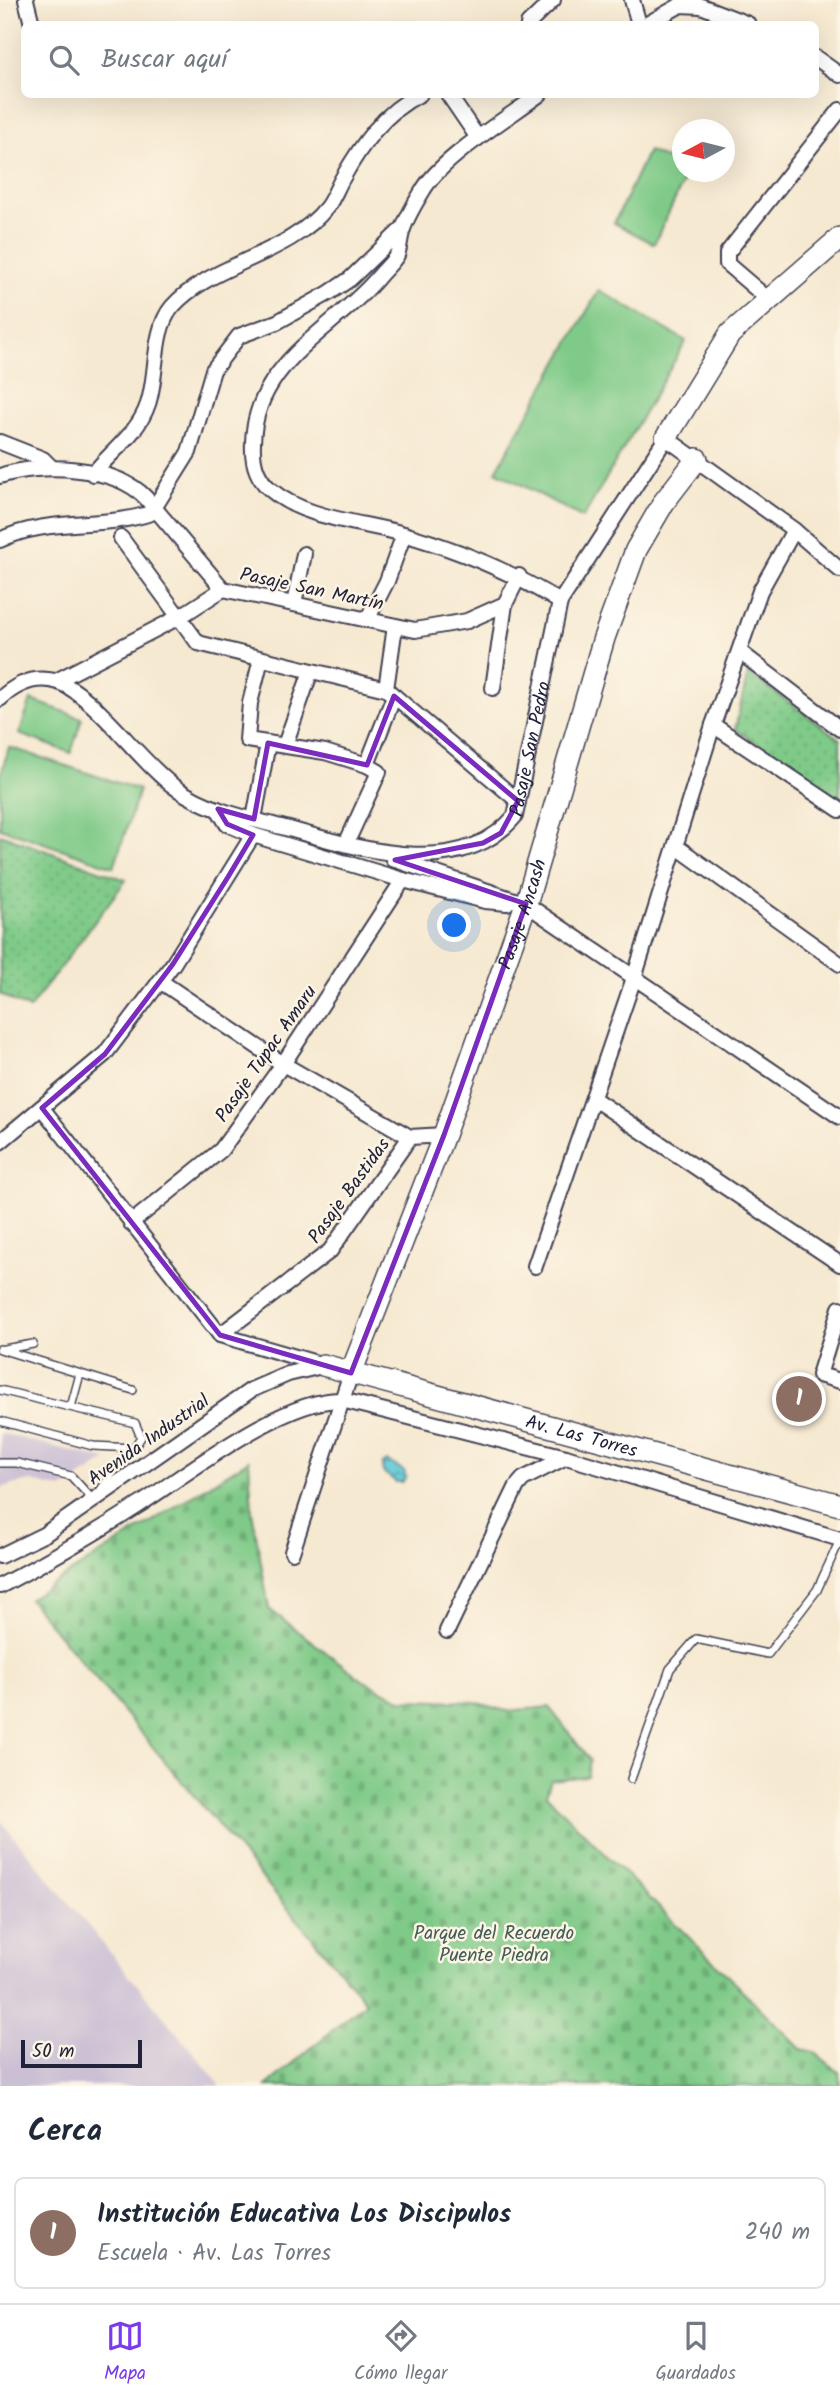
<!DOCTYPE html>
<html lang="es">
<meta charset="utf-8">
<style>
:root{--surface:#fff;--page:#f2f2f3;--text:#1f2937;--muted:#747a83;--line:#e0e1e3;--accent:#7c3aed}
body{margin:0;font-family:Kalam,sans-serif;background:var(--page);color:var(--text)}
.compass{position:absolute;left:672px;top:119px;width:63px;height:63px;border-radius:50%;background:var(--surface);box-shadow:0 7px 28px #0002;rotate:263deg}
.scale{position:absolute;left:21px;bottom:18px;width:121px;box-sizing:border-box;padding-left:7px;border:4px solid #22223b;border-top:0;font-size:19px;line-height:24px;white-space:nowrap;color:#22223b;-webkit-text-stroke:5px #fcf5e5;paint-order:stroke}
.you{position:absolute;left:455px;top:926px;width:24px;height:24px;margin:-18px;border:5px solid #fff;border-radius:50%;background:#1a73e8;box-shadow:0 0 0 10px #1a73e833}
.badge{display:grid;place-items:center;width:46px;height:46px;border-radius:50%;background:var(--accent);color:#fff;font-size:23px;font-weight:700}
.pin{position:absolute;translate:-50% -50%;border:4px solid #fff;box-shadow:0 2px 7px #0006}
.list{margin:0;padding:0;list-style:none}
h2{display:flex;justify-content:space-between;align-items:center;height:91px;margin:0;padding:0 28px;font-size:30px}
h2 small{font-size:23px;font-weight:400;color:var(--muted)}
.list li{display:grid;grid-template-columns:46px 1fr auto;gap:21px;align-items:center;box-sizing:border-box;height:112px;margin:0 14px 14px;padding:0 14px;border:2px solid var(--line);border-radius:10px}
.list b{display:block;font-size:26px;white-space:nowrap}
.list p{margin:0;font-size:23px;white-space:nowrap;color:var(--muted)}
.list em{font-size:23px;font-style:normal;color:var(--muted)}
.icon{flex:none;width:38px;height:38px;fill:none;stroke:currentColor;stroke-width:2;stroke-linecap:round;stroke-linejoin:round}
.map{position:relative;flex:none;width:840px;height:2086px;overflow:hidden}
.search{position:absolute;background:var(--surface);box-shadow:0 7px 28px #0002;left:21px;right:21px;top:21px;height:77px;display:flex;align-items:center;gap:18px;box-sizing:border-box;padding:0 24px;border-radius:10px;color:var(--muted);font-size:26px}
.sheet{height:217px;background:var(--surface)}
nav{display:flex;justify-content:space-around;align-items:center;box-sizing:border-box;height:98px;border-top:2px solid var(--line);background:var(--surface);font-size:19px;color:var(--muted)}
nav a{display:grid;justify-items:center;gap:4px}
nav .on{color:var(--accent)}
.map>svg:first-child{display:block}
.industrial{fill:#cbbfd4}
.green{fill:url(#green-dots);stroke:#507662;stroke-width:2}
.cemetery{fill:url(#cemetery-stones);stroke:#507662;stroke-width:2}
.pitch{fill:#7fca88;stroke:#507662;stroke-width:2}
.water{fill:url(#water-waves);stroke:#3f7588;stroke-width:2}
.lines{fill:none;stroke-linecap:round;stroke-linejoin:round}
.lane-casing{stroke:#424052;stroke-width:10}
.street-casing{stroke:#424052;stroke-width:18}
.secondary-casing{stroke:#424052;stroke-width:24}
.lane{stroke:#fff;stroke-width:7}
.street{stroke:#fff;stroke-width:14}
.secondary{stroke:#fff;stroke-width:21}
.marked{fill:none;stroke:#7b2cbf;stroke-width:5;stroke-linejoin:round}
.labels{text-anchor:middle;stroke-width:5;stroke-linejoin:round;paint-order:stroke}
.street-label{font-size:19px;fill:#22223b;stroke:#fcf5e5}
.park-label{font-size:19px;fill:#435d56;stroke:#fcf5e5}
</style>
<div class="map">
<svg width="840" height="2086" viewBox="0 0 840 2086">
<defs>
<pattern id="green-dots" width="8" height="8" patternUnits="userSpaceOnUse" patternTransform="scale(1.75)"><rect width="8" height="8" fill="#7fca88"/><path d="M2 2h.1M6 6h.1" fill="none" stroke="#6dad76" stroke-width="1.8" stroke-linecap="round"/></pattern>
<pattern id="cemetery-stones" width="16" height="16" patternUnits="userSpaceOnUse" patternTransform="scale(1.75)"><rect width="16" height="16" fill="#7fca88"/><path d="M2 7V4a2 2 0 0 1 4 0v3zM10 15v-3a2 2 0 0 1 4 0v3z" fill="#6dad76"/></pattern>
<pattern id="water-waves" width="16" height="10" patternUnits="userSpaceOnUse" patternTransform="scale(1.75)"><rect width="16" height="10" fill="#5cc8d6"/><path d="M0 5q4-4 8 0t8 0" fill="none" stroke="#4ca2af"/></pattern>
</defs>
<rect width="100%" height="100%" fill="#fcf5e5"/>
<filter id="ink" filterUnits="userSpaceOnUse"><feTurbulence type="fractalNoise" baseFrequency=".0143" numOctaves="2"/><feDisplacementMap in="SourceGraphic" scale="14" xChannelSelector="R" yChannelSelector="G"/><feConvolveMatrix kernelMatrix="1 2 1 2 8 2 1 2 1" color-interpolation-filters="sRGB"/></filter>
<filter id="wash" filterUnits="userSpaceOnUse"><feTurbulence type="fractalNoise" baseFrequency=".00686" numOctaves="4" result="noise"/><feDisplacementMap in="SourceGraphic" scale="28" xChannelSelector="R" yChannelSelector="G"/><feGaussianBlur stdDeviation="1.57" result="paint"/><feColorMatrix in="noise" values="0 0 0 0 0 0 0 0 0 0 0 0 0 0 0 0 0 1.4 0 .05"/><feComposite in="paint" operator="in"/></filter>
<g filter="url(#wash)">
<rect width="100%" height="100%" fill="#f6e9d1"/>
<path class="industrial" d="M 0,1433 L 107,1460 L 62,1489 L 29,1481 L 0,1488 Z
M 0,1820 L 221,2086 L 0,2086 Z"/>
<path class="green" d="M 748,673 L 840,739 L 840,800 L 735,729 Z
M 0,834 L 126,880 L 29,1009 L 0,994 Z"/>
<path class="cemetery" d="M 249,1460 L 252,1511 L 269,1609 L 364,1681 L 401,1700 L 475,1702 L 506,1711 L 549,1707 L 590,1760 L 587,1776 L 551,1780 L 546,1795 L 801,2049 L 814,2052 L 839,2072 L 840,2086 L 266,2086 L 366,2002 L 29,1599 Z"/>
<path class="pitch" d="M 648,151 L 682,166 L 682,172 L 688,172 L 654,244 L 614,223 Z
M 599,290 L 686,341 L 583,518 L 496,471 Z
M 31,700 L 82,718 L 71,753 L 19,734 Z
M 9,747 L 139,790 L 114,867 L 0,828 L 0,777 Z"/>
<path class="water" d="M 387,1461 L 404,1471 L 406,1477 L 402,1482 L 396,1482 L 383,1472 L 382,1465 Z"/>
</g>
<g filter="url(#ink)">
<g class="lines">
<g class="lane-casing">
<path id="lane" d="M 0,1349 L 133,1390
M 4,1349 L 33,1344
M 0,1390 L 135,1423 L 141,1437 L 134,1448 L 93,1446 L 0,1421
M 71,1407 L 80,1374
M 0,1463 L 17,1463 L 71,1476 L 93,1500
M 100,1491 L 130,1448
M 631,1779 L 670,1669 L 696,1639 L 768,1654 L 817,1590 L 840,1540"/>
</g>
<g class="street-casing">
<g id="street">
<path d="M 26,0 L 32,24"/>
<path d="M 632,0 L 639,24"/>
<path d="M 680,5 L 701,6 L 748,24"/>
<path d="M 528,24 L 553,0"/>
<path d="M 647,24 L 688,1"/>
<path d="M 816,58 L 840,75"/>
<path d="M 448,94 L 478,138"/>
<path d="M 540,94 C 509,117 445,156 425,187 C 417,200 408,214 403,229 C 400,237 400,247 397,255 C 393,262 385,269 380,275 C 335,330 255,361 253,443 C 252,461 256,478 271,490 C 303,518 360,522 400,533 C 456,549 511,571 560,602"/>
<path d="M 769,300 L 727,264 L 727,253 L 840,110"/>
<path d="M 0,442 L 43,459 L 51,467"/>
<path d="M 93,474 C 112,450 138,434 148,404 C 158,375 152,331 172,307 C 210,263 289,256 327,207 C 333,199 337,188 342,179 C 361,145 384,112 420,94"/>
<path d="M 0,476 C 41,462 116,466 146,498 L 223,589 L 415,630 L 467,621 L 505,604 L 519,576"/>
<path d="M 121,538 L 198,643 L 386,689 L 518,801"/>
<path d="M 0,540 C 46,517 103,529 151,513 L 189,452 L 213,370 L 239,336 L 277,322 L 329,293 L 350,279 L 402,229"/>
<path d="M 294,604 L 304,554"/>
<path d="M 367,620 L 387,581 L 404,534"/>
<path d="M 740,652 L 840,729"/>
<path d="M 261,659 L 250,703 L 247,740 L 325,752 L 367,765"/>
<path d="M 56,681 L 181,616 L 223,589"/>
<path d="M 493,688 L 505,604"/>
<path d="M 386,689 L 395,626"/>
<path id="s1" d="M 0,699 C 16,684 36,675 58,682 C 95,695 140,763 176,788 C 208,811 248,818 285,828 C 355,847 460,883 515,816 L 560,602 L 666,438 L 794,530 L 840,570"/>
<path d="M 713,725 L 840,810"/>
<path d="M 285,745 L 311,671"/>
<path d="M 218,809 L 227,824 L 253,835 L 403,880 L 485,901 L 507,903"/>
<path d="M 254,819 L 268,743"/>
<path d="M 346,844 L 379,772 L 367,765 L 394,696"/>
<path d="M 677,847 L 840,964"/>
<path d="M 393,859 L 526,904 L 840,1117"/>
<path d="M 160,981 L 283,1064 L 410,1137"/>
<path d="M 594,1099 L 840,1264"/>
<path d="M 42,1108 L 220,1335 L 323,1365"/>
<path d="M 0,1142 L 105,1054 L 173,964 L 253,835"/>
<path d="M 131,1223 L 221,1150 L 283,1064 L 403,880"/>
<path d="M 535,1266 L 635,975 L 713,725 L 760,591 L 794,530"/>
<path d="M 840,1308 L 819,1375 L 840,1381"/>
<path d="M 220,1335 L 330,1251 L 410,1137 L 444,1135"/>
<path d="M 292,1552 L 351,1373"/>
<path d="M 0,1556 L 45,1534 L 251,1390 L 288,1374 L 322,1366"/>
<path d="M 0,1586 C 48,1561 94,1534 139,1505 C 190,1472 284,1398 342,1400 L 566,1457 L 840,1539"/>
<path d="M 447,1631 L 517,1486 L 523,1479 L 566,1457"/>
</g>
</g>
<g class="secondary-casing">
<g id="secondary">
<path d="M 666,438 L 730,334 L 840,238"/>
<path id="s2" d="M 323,1365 L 840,1505"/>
<path id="s3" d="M 351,1373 L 444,1135 L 526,904 L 604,638 L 636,550 L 664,502 L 697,459"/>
</g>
</g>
<use href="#lane" class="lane"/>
<use href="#street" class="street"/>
<use href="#secondary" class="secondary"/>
</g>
</g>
<path class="marked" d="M 394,696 L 518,801 L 501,833 L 483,843 L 395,860 L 526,904 L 444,1135 L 351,1373 L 220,1335 L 42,1108 L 105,1054 L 173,964 L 228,877 L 253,835 L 227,824 L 218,809 L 254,819 L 268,743 L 367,765 Z"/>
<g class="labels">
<g class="street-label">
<text transform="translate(312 588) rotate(12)" y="7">Pasaje San Martín</text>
<text dy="7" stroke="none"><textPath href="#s1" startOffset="653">Pasaje San Pedro</textPath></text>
<text dy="7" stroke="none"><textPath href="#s3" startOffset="490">Pasaje Ancash</textPath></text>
<text transform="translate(265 1053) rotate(-55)" y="7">Pasaje Tupac Amaru</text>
<text transform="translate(348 1190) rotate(-54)" y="7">Pasaje Bastidas</text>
<text dy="7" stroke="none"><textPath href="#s2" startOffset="268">Av. Las Torres</textPath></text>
<text transform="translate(148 1439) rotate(-35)" y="7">Avenida Industrial</text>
</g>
<g class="park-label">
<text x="494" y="1939">Parque del Recuerdo<tspan x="494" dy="22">Puente Piedra</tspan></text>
</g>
</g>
</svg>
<svg class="compass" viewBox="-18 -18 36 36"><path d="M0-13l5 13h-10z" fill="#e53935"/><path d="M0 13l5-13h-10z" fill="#747a83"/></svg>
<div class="scale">50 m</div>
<div class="you"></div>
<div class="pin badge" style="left:799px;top:1399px;background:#8d6e63">1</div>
<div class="search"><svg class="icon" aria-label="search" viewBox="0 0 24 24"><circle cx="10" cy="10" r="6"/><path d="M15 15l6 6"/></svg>Buscar aquí</div>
</div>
<section class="sheet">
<h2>Cerca<small></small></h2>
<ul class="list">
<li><span class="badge" style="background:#8d6e63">1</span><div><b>Institución Educativa Los Discipulos</b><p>Escuela · Av. Las Torres</p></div><em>240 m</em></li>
</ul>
</section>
<nav>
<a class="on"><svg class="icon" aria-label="map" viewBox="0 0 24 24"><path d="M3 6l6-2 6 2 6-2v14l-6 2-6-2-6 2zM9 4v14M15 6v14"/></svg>Mapa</a>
<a><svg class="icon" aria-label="directions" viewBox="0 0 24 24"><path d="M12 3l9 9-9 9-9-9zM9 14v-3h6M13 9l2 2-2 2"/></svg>Cómo llegar</a>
<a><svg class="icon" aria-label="saved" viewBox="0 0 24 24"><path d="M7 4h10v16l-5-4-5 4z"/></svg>Guardados</a>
</nav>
